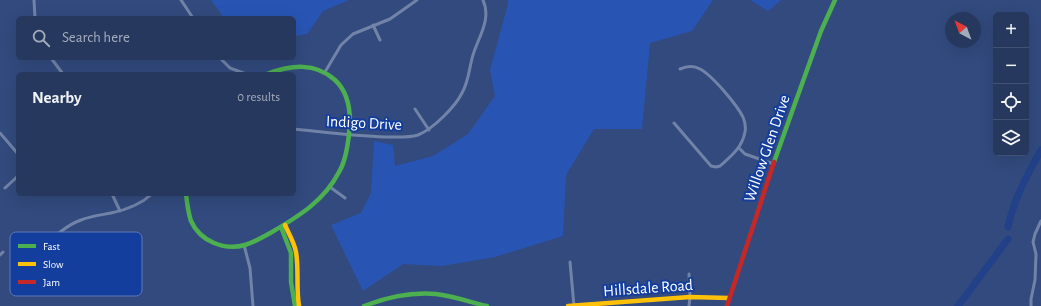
<!DOCTYPE html>
<meta charset="utf-8">
<style>
:root{--surface:#26385e;--page:#324367;--text:#f1f3f6;--muted:#a4acbc;--line:#425273}
body{margin:0;font-family:"Alegreya Sans",sans-serif;background:var(--page);color:var(--text)}
.controls{position:absolute;right:12px;top:12px;display:grid;overflow:hidden;border-radius:6px;box-shadow:0 4px 16px #0002}
.controls button{width:36px;height:36px;display:grid;place-items:center;padding:0;border:0;border-bottom:1px solid var(--line);background:var(--surface);color:var(--text);font:20px sans-serif}
.compass{position:absolute;left:945px;top:12px;width:36px;height:36px;border-radius:50%;background:var(--surface);box-shadow:0 4px 16px #0002;rotate:319deg}
.list{margin:0;padding:0;list-style:none}
h2{display:flex;justify-content:space-between;align-items:center;height:52px;margin:0;padding:0 16px;font-size:17px}
h2 small{font-size:13px;font-weight:400;color:var(--muted)}
.icon{flex:none;width:22px;height:22px;fill:none;stroke:currentColor;stroke-width:2;stroke-linecap:round;stroke-linejoin:round}
.map{position:relative;flex:none;width:1041px;height:306px;overflow:hidden}
.search{position:absolute;background:var(--surface);box-shadow:0 4px 16px #0002;left:16px;top:16px;width:280px;height:44px;display:flex;align-items:center;gap:10px;box-sizing:border-box;padding:0 14px;border-radius:6px;color:var(--muted);font-size:15px}
.panel{position:absolute;background:var(--surface);box-shadow:0 4px 16px #0002;left:16px;top:72px;width:280px;height:124px;border-radius:6px}
.map>svg:first-child{display:block}
.green{fill:#2855b4}
.lines{fill:none;stroke-linecap:round;stroke-linejoin:round}
.river{stroke:#234188;stroke-width:7}
.street{stroke:#7283a8;stroke-width:3}
.fast{stroke:#4caf50;stroke-width:4.5}
.slow{stroke:#ffc107;stroke-width:4.5}
.jam{stroke:#c62828;stroke-width:4.5}
.labels{text-anchor:middle;stroke-width:4;stroke-linejoin:round;paint-order:stroke}
.street-label{font-size:16px;fill:#fff;stroke:#133e9e}
.key{fill:#133e9e;stroke:#5a78bb;stroke-width:1}
.key-label{font-size:11px;fill:#fff}
</style>
<div class="map">
<svg width="1041" height="306" viewBox="0 0 1041 306">
<rect width="100%" height="100%" fill="#324a7e"/>
<path class="green" d="M 211,0 L 349,0 L 323,11 L 307,34 L 294,36 L 294,18 L 224,18 Z
M 508,0 L 713,0 L 692,31 L 650,43 L 642,129 L 594,129 L 566,175 L 563,236 L 495,257 L 442,266 L 403,264 L 363,291 L 331,225 L 361,213 L 371,193 L 374,141 L 393,145 L 395,166 L 433,156 L 468,134 L 495,96 L 490,70 L 508,4 Z
M 750,0 L 781,0 L 768,11 Z"/>
<g class="lines">
<path class="river" d="M 1008,227 C 1014,199 1027,175 1041,150
M 958,306 L 1008,239"/>
<path class="street" d="M 34,0 L 35,18
M 181,0 L 193,18
M 373,25 L 380,40
M 51,58 L 63,74
M 220,58 L 230,68 L 246,74
M 325,72 L 341,45 L 353,34 L 390,19 L 417,0
M 415,109 L 429,130
M 674,123 L 711,166 L 716,167 L 720,166 C 731,156 742,148 745,132 C 746,127 745,122 743,117 C 737,105 712,75 700,69 C 693,65 687,66 680,69
M 294,129 C 324,132 355,136 385,137 C 396,137 408,138 418,135 C 433,129 455,107 462,93 C 469,81 469,68 473,55 C 478,38 492,19 483,0
M 0,133 L 18,154
M 739,148 L 745,154 L 774,164
M 330,187 L 345,198
M 5,188 L 18,176
M 112,194 L 120,211
M 244,245 L 250,268 L 253,306
M 0,255 L 3,252
M 31,259 C 47,245 61,227 81,220 C 91,216 101,215 111,213 C 126,210 141,204 152,194
M 570,262 L 574,306
M 689,274 L 690,297 L 689,306
M 1031,306 L 1031,299 L 1035,280 L 1036,254 L 1033,242 L 1035,234 L 1041,221"/>
<path class="fast" d="M 774,162 L 821,31 L 835,0
M 186,194 C 187,203 188,212 191,221 C 200,241 224,251 245,245 C 255,242 263,237 272,232 C 299,216 324,201 339,172 C 347,159 349,138 350,122 C 350,107 347,91 335,80 C 315,62 291,65 267,74
M 281,227 L 291,253 L 291,282 L 295,306
M 364,306 C 387,297 411,292 436,294 C 453,296 470,302 487,306"/>
<path class="slow" d="M 285,225 C 289,234 294,242 296,252 C 299,270 296,288 299,306
M 568,306 L 690,297 L 729,298"/>
<path class="jam" d="M 727,306 L 774,162"/>
</g>
<g class="labels">
<g class="street-label">
<text transform="translate(364 122) rotate(3)" y="6">Indigo Drive</text>
<text transform="translate(766 148) rotate(-71)" y="6">Willow Glen Drive</text>
<text transform="translate(648 287) rotate(-4)" y="6">Hillsdale Road</text>
</g>
</g>
<rect x="10" y="232" width="132" height="64" rx="6" class="key"/>
<rect x="18" y="244" width="18" height="4" fill="#4caf50"/>
<rect x="18" y="262" width="18" height="4" fill="#ffc107"/>
<rect x="18" y="280" width="18" height="4" fill="#c62828"/>
<g class="key-label">
<text x="43" y="250">Fast</text>
<text x="43" y="268">Slow</text>
<text x="43" y="286">Jam</text>
</g>
</svg>
<div class="controls">
<button>+</button>
<button>−</button>
<button><svg class="icon" aria-label="locate" viewBox="0 0 24 24"><circle cx="12" cy="12" r="6"/><path d="M12 2v4M12 18v4M2 12h4M18 12h4"/></svg></button>
<button><svg class="icon" aria-label="layers" viewBox="0 0 24 24"><path d="M12 4l9 5-9 5-9-5zM3 14l9 5 9-5"/></svg></button>
</div>
<svg class="compass" viewBox="-18 -18 36 36"><path d="M0-13l5 13h-10z" fill="#e53935"/><path d="M0 13l5-13h-10z" fill="#a4acbc"/></svg>
<div class="search"><svg class="icon" aria-label="search" viewBox="0 0 24 24"><circle cx="10" cy="10" r="6"/><path d="M15 15l6 6"/></svg>Search here</div>
<section class="panel">
<h2>Nearby<small>0 results</small></h2>
<ul class="list">
</ul>
</section>
</div>
